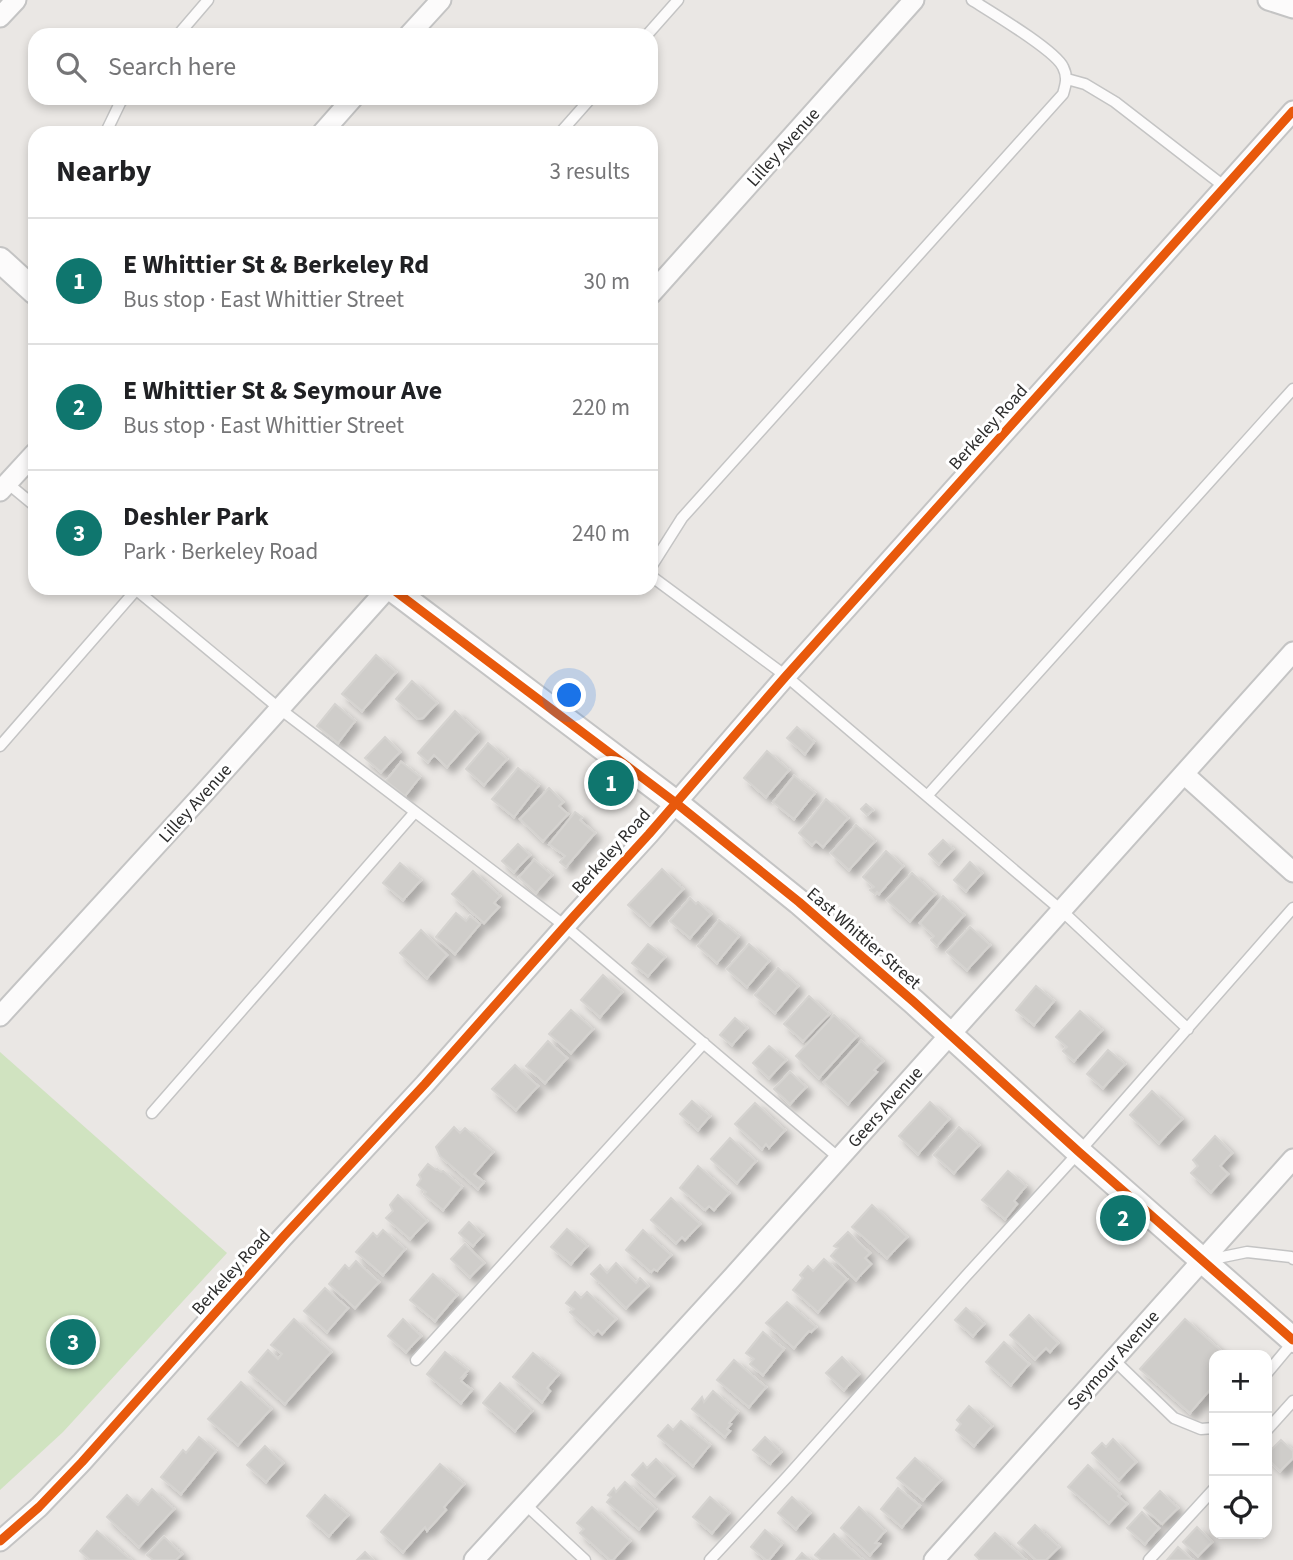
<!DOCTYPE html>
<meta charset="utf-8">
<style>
:root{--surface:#fff;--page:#f6f6f6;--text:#202124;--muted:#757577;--line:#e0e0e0;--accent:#0f766e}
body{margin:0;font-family:"Source Sans 3",sans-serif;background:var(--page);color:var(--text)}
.controls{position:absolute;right:21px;bottom:21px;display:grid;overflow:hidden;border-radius:14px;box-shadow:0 4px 10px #0003}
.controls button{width:63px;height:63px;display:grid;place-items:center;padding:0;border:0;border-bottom:2px solid var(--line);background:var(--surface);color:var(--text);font:35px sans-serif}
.you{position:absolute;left:570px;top:696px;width:24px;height:24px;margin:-18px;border:5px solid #fff;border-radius:50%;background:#1a73e8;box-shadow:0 0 0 10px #1a73e833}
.badge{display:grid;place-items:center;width:46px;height:46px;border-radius:50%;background:var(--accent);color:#fff;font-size:23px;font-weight:700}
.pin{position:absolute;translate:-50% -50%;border:4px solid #fff;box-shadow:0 2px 7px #0006}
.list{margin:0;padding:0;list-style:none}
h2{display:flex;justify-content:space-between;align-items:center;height:91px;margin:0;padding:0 28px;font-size:30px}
h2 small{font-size:23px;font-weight:400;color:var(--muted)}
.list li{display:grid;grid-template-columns:46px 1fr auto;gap:21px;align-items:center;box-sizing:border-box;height:126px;padding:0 28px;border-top:2px solid var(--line)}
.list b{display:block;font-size:26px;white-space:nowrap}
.list p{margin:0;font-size:23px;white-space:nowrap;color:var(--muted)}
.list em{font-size:23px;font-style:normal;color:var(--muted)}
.icon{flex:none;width:38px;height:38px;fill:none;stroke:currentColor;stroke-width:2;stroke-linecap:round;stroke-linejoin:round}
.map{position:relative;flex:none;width:1293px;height:1560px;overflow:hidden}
.search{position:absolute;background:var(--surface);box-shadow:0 4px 10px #0003;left:28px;top:28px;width:630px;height:77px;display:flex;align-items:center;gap:18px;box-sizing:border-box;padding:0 24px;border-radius:21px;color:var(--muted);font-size:26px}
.panel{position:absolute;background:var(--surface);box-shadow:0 4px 10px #0003;left:28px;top:126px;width:630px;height:469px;border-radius:21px}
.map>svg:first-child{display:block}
.green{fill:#d0e3c0}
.building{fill:#cfcdca;stroke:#d5d3d0;stroke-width:2;filter:url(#shadow)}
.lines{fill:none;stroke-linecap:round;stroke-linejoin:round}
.service-casing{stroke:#c4c4c4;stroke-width:13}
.minor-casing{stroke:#c4c4c4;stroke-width:23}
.tertiary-casing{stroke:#c4c4c4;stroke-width:28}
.service{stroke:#fcfbfb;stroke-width:10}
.minor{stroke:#fcfbfb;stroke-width:19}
.tertiary{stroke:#fcfbfb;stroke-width:24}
.cycleway-casing{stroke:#fff;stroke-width:13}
.cycleway{stroke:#e8590c;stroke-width:9}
.labels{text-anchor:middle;stroke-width:6;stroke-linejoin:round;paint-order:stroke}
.street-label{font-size:18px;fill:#2d2d2d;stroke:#fff}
</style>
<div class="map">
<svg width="1293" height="1560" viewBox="0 0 1293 1560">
<defs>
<filter id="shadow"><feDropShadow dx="6" dy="6" stdDeviation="3.5" flood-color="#0004"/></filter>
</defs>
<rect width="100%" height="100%" fill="#eae7e4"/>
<path class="green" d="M 0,1052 L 227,1253 L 63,1432 L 0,1490 Z"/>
<path class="building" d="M 376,655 L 396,672 L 362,711 L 342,694 Z
M 412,681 L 437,703 L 423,718 L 418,719 L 396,699 Z
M 335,704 L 355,721 L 338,743 L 317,726 Z
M 455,711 L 478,732 L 447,767 L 434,755 L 428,762 L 418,753 Z
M 797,727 L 814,742 L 805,754 L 787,738 Z
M 385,737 L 400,752 L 381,772 L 365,758 Z
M 488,743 L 507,759 L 484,785 L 466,769 Z
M 767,751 L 789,770 L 766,797 L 744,778 Z
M 401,762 L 420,777 L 405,796 L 386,781 Z
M 518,768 L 539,785 L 514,817 L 492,799 Z
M 794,776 L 815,793 L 794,819 L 773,802 Z
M 549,788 L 563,802 L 559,806 L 568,814 L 543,841 L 520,819 Z
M 826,799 L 848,818 L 823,847 L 816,841 L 812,845 L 799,833 Z
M 866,804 L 873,810 L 867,815 L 861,809 Z
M 575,812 L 582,817 L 580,820 L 595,833 L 566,867 L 560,862 L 565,856 L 549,844 Z
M 856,825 L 875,841 L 849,870 L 831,853 Z
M 943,840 L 953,849 L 939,864 L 929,854 Z
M 518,844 L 530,855 L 514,872 L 502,861 Z
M 886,851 L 903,866 L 879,894 L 877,892 L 875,894 L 870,890 L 874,887 L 863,877 Z
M 534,860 L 552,875 L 536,893 L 519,877 Z
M 970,862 L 982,873 L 966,891 L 954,880 Z
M 400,863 L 421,880 L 403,900 L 383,883 Z
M 662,869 L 683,889 L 650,925 L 628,905 Z
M 473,871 L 500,896 L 494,903 L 499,907 L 484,923 L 452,894 Z
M 912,873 L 935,894 L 910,921 L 887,900 Z
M 943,896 L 964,915 L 937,946 L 931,940 L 934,936 L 920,923 Z
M 690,898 L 696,904 L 698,902 L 711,914 L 690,938 L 670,921 Z
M 456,913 L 466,921 L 470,916 L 480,924 L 455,954 L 436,937 Z
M 719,920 L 739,936 L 717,963 L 698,946 Z
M 970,927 L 990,945 L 967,970 L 947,952 Z
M 421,930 L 447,955 L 427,978 L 400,953 Z
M 648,944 L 665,957 L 648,976 L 632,963 Z
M 749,944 L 769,961 L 747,987 L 727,969 Z
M 778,968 L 798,986 L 775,1013 L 755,995 Z
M 603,975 L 622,992 L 600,1017 L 581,1000 Z
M 1036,986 L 1054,1001 L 1034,1025 L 1016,1010 Z
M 809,996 L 829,1014 L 803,1041 L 784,1024 Z
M 571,1010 L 593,1029 L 571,1053 L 549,1034 Z
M 1080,1011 L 1102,1030 L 1074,1061 L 1063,1051 L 1067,1047 L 1056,1037 Z
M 834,1015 L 857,1036 L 819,1078 L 796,1056 Z
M 735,1018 L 747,1028 L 732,1045 L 720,1035 Z
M 548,1041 L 567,1058 L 545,1083 L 526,1066 Z
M 861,1041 L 883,1061 L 874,1070 L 877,1072 L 848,1104 L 824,1082 Z
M 769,1046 L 786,1060 L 769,1078 L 753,1063 Z
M 1108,1050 L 1125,1064 L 1103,1088 L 1087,1074 Z
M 515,1065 L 538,1086 L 516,1110 L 492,1089 Z
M 790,1072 L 806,1087 L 790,1104 L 774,1089 Z
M 1152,1091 L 1182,1119 L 1159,1143 L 1130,1115 Z
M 692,1101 L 710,1116 L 698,1130 L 680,1114 Z
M 930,1102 L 949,1119 L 918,1154 L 899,1136 Z
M 755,1103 L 785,1130 L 769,1148 L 766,1144 L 762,1149 L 735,1124 Z
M 454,1127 L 460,1133 L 465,1128 L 493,1152 L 474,1174 L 484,1182 L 478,1189 L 440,1156 L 436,1147 Z
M 959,1127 L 979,1145 L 954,1173 L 934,1155 Z
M 1215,1136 L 1232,1153 L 1220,1166 L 1228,1174 L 1211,1192 L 1191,1173 L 1198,1166 L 1193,1160 Z
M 730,1138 L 756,1161 L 737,1183 L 711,1159 Z
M 428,1164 L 436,1170 L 437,1169 L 441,1172 L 443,1171 L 462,1187 L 443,1210 L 424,1194 L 426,1192 L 417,1185 L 421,1179 L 419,1175 Z
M 698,1166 L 729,1193 L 714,1210 L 709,1206 L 705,1210 L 680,1188 Z
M 1008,1171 L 1026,1186 L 1014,1201 L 1017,1204 L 1005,1219 L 982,1200 Z
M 398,1195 L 427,1221 L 410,1239 L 386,1218 L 393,1211 L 390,1205 Z
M 671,1198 L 700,1224 L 685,1240 L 682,1237 L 676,1243 L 651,1220 Z
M 872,1205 L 907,1237 L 887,1258 L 852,1227 Z
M 469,1222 L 483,1235 L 473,1246 L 459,1233 Z
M 567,1229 L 587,1246 L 571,1264 L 551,1247 Z
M 383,1230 L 405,1249 L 383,1275 L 356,1252 L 373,1233 L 377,1237 Z
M 643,1230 L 671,1255 L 657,1271 L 654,1269 L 651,1272 L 626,1250 Z
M 848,1232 L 870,1253 L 865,1258 L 871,1264 L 856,1280 L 831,1256 L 838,1248 L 834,1246 Z
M 465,1244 L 484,1263 L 470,1277 L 451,1259 Z
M 824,1259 L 847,1279 L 818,1312 L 793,1290 L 803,1278 L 800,1275 L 808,1266 L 813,1271 Z
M 356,1261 L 379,1282 L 355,1308 L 329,1284 L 345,1265 L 349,1269 Z
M 616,1263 L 636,1283 L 640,1278 L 648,1286 L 626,1308 L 591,1274 L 600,1265 L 607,1273 Z
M 433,1274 L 457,1295 L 435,1321 L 410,1300 Z
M 325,1288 L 348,1308 L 327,1332 L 304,1311 Z
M 575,1292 L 581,1298 L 587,1292 L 616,1319 L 602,1334 L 598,1330 L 594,1334 L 570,1312 L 574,1309 L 566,1303 Z
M 787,1302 L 816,1327 L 811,1332 L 809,1331 L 794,1348 L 766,1323 Z
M 966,1308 L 984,1324 L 973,1336 L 955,1320 Z
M 1029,1315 L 1058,1343 L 1050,1352 L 1046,1348 L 1035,1359 L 1010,1335 Z
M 294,1319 L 331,1352 L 285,1404 L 249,1372 L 268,1350 L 278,1359 L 282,1354 L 271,1345 Z
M 403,1319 L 421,1336 L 406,1352 L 388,1336 Z
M 1185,1319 L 1226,1355 L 1214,1355 L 1214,1385 L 1190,1413 L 1140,1369 Z
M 763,1332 L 784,1349 L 763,1375 L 750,1364 L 754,1359 L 746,1353 Z
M 1004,1342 L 1029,1364 L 1011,1385 L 986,1362 Z
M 445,1352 L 468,1370 L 462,1377 L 465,1376 L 461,1381 L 472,1390 L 461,1403 L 427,1374 Z
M 533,1353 L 559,1374 L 547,1388 L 550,1391 L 542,1402 L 513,1377 Z
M 842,1357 L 859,1374 L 844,1390 L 826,1373 Z
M 734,1360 L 766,1387 L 749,1407 L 717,1380 Z
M 241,1382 L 271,1409 L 238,1445 L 208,1419 Z
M 500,1383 L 532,1411 L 515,1431 L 483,1403 Z
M 713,1391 L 738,1412 L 729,1423 L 731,1424 L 727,1429 L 730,1431 L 725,1437 L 692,1409 L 702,1397 L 704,1402 Z
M 969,1406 L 992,1426 L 974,1446 L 956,1430 L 961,1424 L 957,1420 Z
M 681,1421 L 710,1445 L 693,1466 L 658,1436 L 668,1425 L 673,1430 Z
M 199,1437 L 216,1451 L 181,1494 L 161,1477 L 183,1450 L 186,1453 Z
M 765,1437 L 781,1452 L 770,1464 L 753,1450 Z
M 1113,1439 L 1136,1462 L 1119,1480 L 1092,1453 L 1102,1443 L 1106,1447 Z
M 1281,1440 L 1293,1451 L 1293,1458 L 1280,1471 L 1267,1458 L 1267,1454 Z
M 265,1446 L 283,1463 L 266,1482 L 247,1465 Z
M 915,1458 L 941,1480 L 923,1500 L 897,1478 Z
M 656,1459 L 674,1476 L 655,1496 L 632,1475 L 643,1463 L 647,1468 Z
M 440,1464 L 464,1484 L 444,1507 L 446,1510 L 427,1531 L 425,1527 L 403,1552 L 381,1532 Z
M 1088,1465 L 1120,1494 L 1118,1496 L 1127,1504 L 1109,1523 L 1068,1487 Z
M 625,1482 L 656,1509 L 639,1529 L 607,1502 L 611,1497 L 608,1495 L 614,1488 L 616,1492 Z
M 898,1488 L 920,1506 L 902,1527 L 881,1509 Z
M 152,1489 L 174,1509 L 139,1547 L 107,1517 L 127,1495 L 138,1505 Z
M 1160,1491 L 1178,1508 L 1162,1524 L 1144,1508 Z
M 325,1495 L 348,1515 L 329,1536 L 307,1516 Z
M 710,1497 L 729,1513 L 712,1533 L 693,1517 Z
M 792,1497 L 810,1513 L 796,1529 L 778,1513 Z
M 592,1507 L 630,1541 L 613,1560 L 610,1560 L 580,1533 L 584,1529 L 577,1523 Z
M 859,1507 L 885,1531 L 875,1543 L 880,1544 L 870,1555 L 841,1528 Z
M 1142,1512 L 1159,1528 L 1145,1544 L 1127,1528 Z
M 1035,1525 L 1059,1547 L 1046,1560 L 1036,1560 L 1018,1543 Z
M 1197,1527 L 1212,1542 L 1198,1556 L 1183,1542 Z
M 765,1530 L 782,1544 L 769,1560 L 766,1560 L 751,1547 Z
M 97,1531 L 131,1560 L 90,1560 L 80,1551 Z
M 995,1533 L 1026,1560 L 980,1560 L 975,1555 Z
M 834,1534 L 863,1560 L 821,1560 L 815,1555 Z
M 164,1537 L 182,1554 L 176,1560 L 153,1560 L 147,1555 Z
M 1178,1547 L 1193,1560 L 1167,1560 Z
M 365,1552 L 373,1560 L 357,1560 Z
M 802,1553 L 810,1560 L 796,1560 Z"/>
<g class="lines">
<g class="service-casing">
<path id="service" d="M 178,35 L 208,0
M 647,35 L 678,0
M 1067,79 L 1085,84 L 1115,102 L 1225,187
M 108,133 L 107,130 L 120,103 L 124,98
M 560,133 L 591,98
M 6,482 L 35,506
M 651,567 L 682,518 L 1063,94 C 1066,84 1068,77 1063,67 C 1055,50 991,12 972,0
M 651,576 L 786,676 L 1061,910 L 1188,1029
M 134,588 L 280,709 L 565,926 L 839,1158
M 0,746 L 136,590
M 927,796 L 1293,389
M 152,1113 L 415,812
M 1208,1260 L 1247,1252 L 1291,1257 L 1293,1259
M 1113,1359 L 1174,1418 L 1201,1429 L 1214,1428
M 416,1360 L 704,1043
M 1267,1373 L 1293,1342
M 1267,1430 L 1293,1401
M 525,1504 L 585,1560
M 710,1560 L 788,1476 L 965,1277 L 1079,1152 L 1293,908
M 1149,1560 L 1214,1489"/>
</g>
<g class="minor-casing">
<path id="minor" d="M 1268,0 L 1293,8
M 0,17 L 16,0
M 409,35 L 441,0
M 322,133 L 353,98
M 651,294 L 914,0
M 0,491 L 35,453
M 1184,774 L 1293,872
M 0,1016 L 204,793 L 388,588
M 0,1541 L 39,1507 L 82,1462 L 283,1237 L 425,1084 L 574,916 L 649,834 L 786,676 L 1293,111
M 474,1560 L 730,1280 L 1293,652
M 934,1560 L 1293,1159"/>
</g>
<g class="tertiary-casing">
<path id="tertiary" d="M 0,260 L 35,292
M 391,588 L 676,803 L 799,902 L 914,1002 L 1079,1152 L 1293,1340"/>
</g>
<use href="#service" class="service"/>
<use href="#minor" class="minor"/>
<use href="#tertiary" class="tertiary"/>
<g class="cycleway-casing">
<path id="cycleway" d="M 391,588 L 676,803 L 799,902 L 914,1002 L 1079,1152 L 1293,1340
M 0,1541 L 39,1507 L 82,1462 L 283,1237 L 425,1084 L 574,916 L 649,834 L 786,676 L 1293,111"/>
</g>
<use href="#cycleway" class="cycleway"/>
</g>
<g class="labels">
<g class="street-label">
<text transform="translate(783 147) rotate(-48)" y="6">Lilley Avenue</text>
<text transform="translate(988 427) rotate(-48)" y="6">Berkeley Road</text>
<text transform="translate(195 803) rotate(-48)" y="6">Lilley Avenue</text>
<text transform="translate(611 851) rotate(-48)" y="6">Berkeley Road</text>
<text transform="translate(864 938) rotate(41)" y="6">East Whittier Street</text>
<text transform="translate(885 1107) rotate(-48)" y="6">Geers Avenue</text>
<text transform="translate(231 1272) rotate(-48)" y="6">Berkeley Road</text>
<text transform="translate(1113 1360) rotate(-48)" y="6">Seymour Avenue</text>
</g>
</g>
</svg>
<div class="controls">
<button>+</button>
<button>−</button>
<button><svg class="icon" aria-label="locate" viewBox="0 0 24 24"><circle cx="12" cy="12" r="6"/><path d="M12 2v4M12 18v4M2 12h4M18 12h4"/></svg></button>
</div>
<div class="you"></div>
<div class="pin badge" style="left:611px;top:783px">1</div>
<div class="pin badge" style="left:1123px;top:1218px">2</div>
<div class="pin badge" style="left:73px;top:1342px">3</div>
<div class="search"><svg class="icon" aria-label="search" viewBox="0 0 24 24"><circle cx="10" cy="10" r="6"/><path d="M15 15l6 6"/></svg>Search here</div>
<section class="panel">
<h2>Nearby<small>3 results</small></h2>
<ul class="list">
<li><span class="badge">1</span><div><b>E Whittier St &amp; Berkeley Rd</b><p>Bus stop · East Whittier Street</p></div><em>30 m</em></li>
<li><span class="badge">2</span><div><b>E Whittier St &amp; Seymour Ave</b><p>Bus stop · East Whittier Street</p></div><em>220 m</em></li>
<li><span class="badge">3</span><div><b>Deshler Park</b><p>Park · Berkeley Road</p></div><em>240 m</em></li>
</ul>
</section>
</div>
